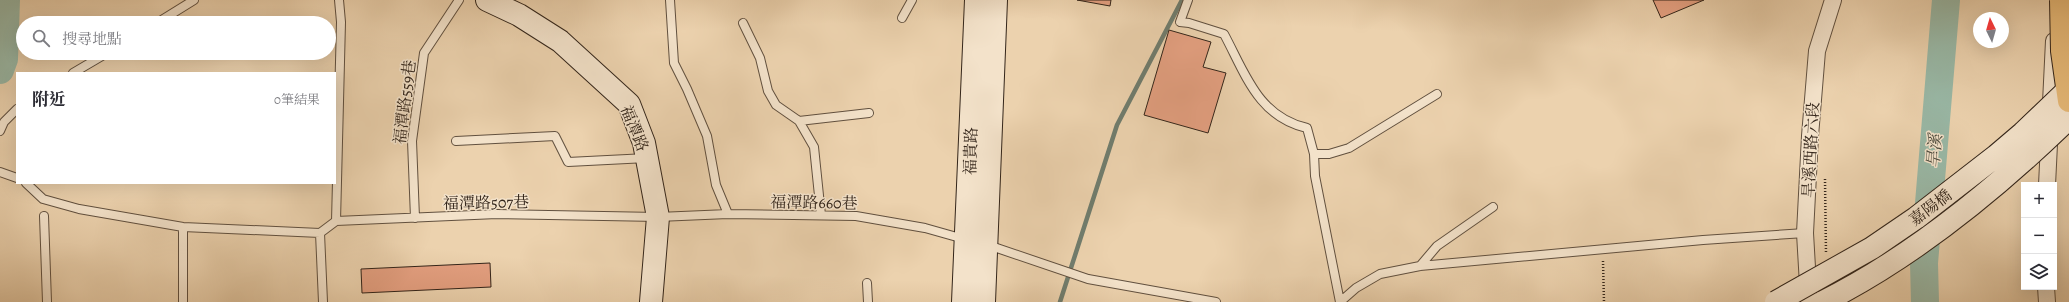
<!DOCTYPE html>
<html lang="zh-TW">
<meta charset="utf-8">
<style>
:root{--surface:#fff;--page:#f7f7f7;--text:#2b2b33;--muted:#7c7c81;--line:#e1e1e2}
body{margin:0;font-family:Alegreya,"Noto Serif TC",serif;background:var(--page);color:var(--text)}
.controls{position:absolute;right:12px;bottom:12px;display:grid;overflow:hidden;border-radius:0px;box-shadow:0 4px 16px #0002}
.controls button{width:36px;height:36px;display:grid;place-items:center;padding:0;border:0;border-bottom:1px solid var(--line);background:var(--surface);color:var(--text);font:20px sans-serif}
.compass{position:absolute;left:1973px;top:12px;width:36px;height:36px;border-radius:50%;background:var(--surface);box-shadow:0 4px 16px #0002;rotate:355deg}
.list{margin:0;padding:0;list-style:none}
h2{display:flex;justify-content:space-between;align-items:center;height:52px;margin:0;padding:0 16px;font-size:17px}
h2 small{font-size:13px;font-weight:400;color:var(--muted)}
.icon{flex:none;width:22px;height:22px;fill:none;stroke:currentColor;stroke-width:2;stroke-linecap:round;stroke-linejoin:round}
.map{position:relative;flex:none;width:2069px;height:302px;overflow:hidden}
.search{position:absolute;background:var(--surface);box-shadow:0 4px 16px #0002;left:16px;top:16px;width:320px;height:44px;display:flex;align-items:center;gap:10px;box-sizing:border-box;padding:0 14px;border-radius:22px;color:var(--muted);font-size:15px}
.panel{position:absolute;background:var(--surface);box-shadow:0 4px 16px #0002;left:16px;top:72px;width:320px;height:112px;border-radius:0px}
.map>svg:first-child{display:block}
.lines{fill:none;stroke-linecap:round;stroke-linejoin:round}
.stream{stroke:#707d6e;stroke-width:4.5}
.river{stroke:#99b8a6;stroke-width:28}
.building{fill:#e4a081;stroke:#33251a}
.lane-casing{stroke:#61503f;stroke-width:10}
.street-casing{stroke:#61503f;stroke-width:18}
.secondary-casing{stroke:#33251a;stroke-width:24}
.path{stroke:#33251a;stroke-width:2.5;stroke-dasharray:1 2;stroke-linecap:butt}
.lane{stroke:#f3e2ca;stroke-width:8}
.street{stroke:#f3e2ca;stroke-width:16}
.secondary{stroke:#f3e2ca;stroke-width:22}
.secondary-bridge-casing{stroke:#33251a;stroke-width:24;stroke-linecap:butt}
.highway-bridge-casing{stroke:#33251a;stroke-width:24;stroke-linecap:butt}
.secondary-bridge{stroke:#f3e2ca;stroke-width:22}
.highway-bridge{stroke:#e6b977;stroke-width:22}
.labels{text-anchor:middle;stroke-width:3;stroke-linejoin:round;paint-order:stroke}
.street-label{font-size:16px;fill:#33251a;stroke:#f3e2ca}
.water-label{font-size:17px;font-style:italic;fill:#4c4a3d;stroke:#f3e2ca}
</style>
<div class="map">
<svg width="2069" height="302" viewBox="0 0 2069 302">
<rect width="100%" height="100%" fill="#ecd2ae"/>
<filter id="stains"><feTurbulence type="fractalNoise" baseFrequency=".005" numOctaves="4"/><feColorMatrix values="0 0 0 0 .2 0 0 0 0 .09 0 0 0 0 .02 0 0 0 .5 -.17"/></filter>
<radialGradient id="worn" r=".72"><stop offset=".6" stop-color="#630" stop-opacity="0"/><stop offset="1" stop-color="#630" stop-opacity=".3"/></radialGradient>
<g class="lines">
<path class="stream" d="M 1060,302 L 1117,125 L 1182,0"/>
<path class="river" d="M 0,70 L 4,59 L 6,0
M 1925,302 L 1924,263 L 1946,0"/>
</g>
<path class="building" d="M 1077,0 L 1111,0 L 1110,6 Z
M 1653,0 L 1704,0 L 1661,18 Z
M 1169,30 L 1211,42 L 1203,67 L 1226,73 L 1208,133 L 1144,115 Z
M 490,263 L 491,287 L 362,293 L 361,269 Z"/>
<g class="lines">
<g class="lane-casing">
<path id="lane" d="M 670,0 L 674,63 L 687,89 L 707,136 L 716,185 L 728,214
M 1188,0 L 1180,22 L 1189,23 L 1224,34 C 1245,73 1258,117 1307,128 L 1314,154 L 1315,176 L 1340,302
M 902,18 L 912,0
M 157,23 L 194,0
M 743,23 L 760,58 L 768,91 L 776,105 L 799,121 L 814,147 L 821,215
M 73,73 L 107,53
M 799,121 L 869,113
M 0,131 L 4,122 L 17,109
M 456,141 L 555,136 L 568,162 L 647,158
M 1314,154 L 1329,154 L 1349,148 L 1437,94
M 0,172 L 17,178
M 26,183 L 43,199 L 79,209 L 183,227 L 320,233
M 44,216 L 47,302
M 415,218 L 412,141 L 424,53 L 459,0
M 336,221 L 341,22 L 339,0
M 183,227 L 183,302
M 320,233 L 336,221 L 497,214 L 658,217 L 728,214 L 856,216 L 925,228 L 964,239
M 320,233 L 323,302
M 988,245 L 1088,279 L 1216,302
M 1420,266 L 1437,246 L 1493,207
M 867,283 L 868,302
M 1340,302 L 1356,288 L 1380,274 L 1420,266 L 1703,240 L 1805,233"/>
</g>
<g class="street-casing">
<path id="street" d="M 2047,185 L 2054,41
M 2046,287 L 2047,302
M 1809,302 L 1805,233 L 1810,136 L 1817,51 L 1833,0"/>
</g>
<g class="secondary-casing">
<path id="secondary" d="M 487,0 L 519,15 L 560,41 L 629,104 L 644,143 L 658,217 L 651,302
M 963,302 L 976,0
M 984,302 L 996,0"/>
</g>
<path class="path" d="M 1825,179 L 1826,254
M 1603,261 L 1604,302"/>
<use href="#lane" class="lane"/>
<use href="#street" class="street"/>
<use href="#secondary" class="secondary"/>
<g class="secondary-bridge-casing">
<path id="secondary-bridge" d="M 1776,302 L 1872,248 L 1916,218 L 1996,156 L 2023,133 L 2069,89
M 1823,302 C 1911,258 1998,187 2069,118"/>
</g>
<g class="highway-bridge-casing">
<path id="highway-bridge" d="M 2061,0 L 2062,51 L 2069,101"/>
</g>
<use href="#secondary-bridge" class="secondary-bridge"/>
<use href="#highway-bridge" class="highway-bridge"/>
</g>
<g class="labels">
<g class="street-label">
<text transform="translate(404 102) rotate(-83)" y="6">福潭路559巷</text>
<text transform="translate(635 128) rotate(68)" y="6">福潭路</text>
<text transform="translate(1810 150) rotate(-87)" y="6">旱溪西路六段</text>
<text transform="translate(970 151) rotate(-88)" y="6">福貴路</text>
<text transform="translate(486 202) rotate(-1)" y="6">福潭路507巷</text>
<text transform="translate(814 202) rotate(1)" y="6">福潭路660巷</text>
<text transform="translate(1930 207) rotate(-37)" y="6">嘉陽橋</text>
</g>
<g class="water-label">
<text transform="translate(1934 151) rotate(-85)" y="6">旱溪</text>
</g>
</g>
<rect width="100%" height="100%" filter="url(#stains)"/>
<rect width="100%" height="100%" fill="url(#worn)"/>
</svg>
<div class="controls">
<button>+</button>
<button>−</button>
<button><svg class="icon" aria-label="layers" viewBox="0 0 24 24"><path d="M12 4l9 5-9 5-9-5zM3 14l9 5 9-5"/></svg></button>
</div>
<svg class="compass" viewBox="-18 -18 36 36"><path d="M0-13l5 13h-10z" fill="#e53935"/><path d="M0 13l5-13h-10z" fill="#7c7c81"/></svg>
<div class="search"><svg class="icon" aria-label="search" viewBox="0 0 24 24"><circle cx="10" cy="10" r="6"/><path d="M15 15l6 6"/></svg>搜尋地點</div>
<section class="panel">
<h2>附近<small>0筆結果</small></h2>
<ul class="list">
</ul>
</section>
</div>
